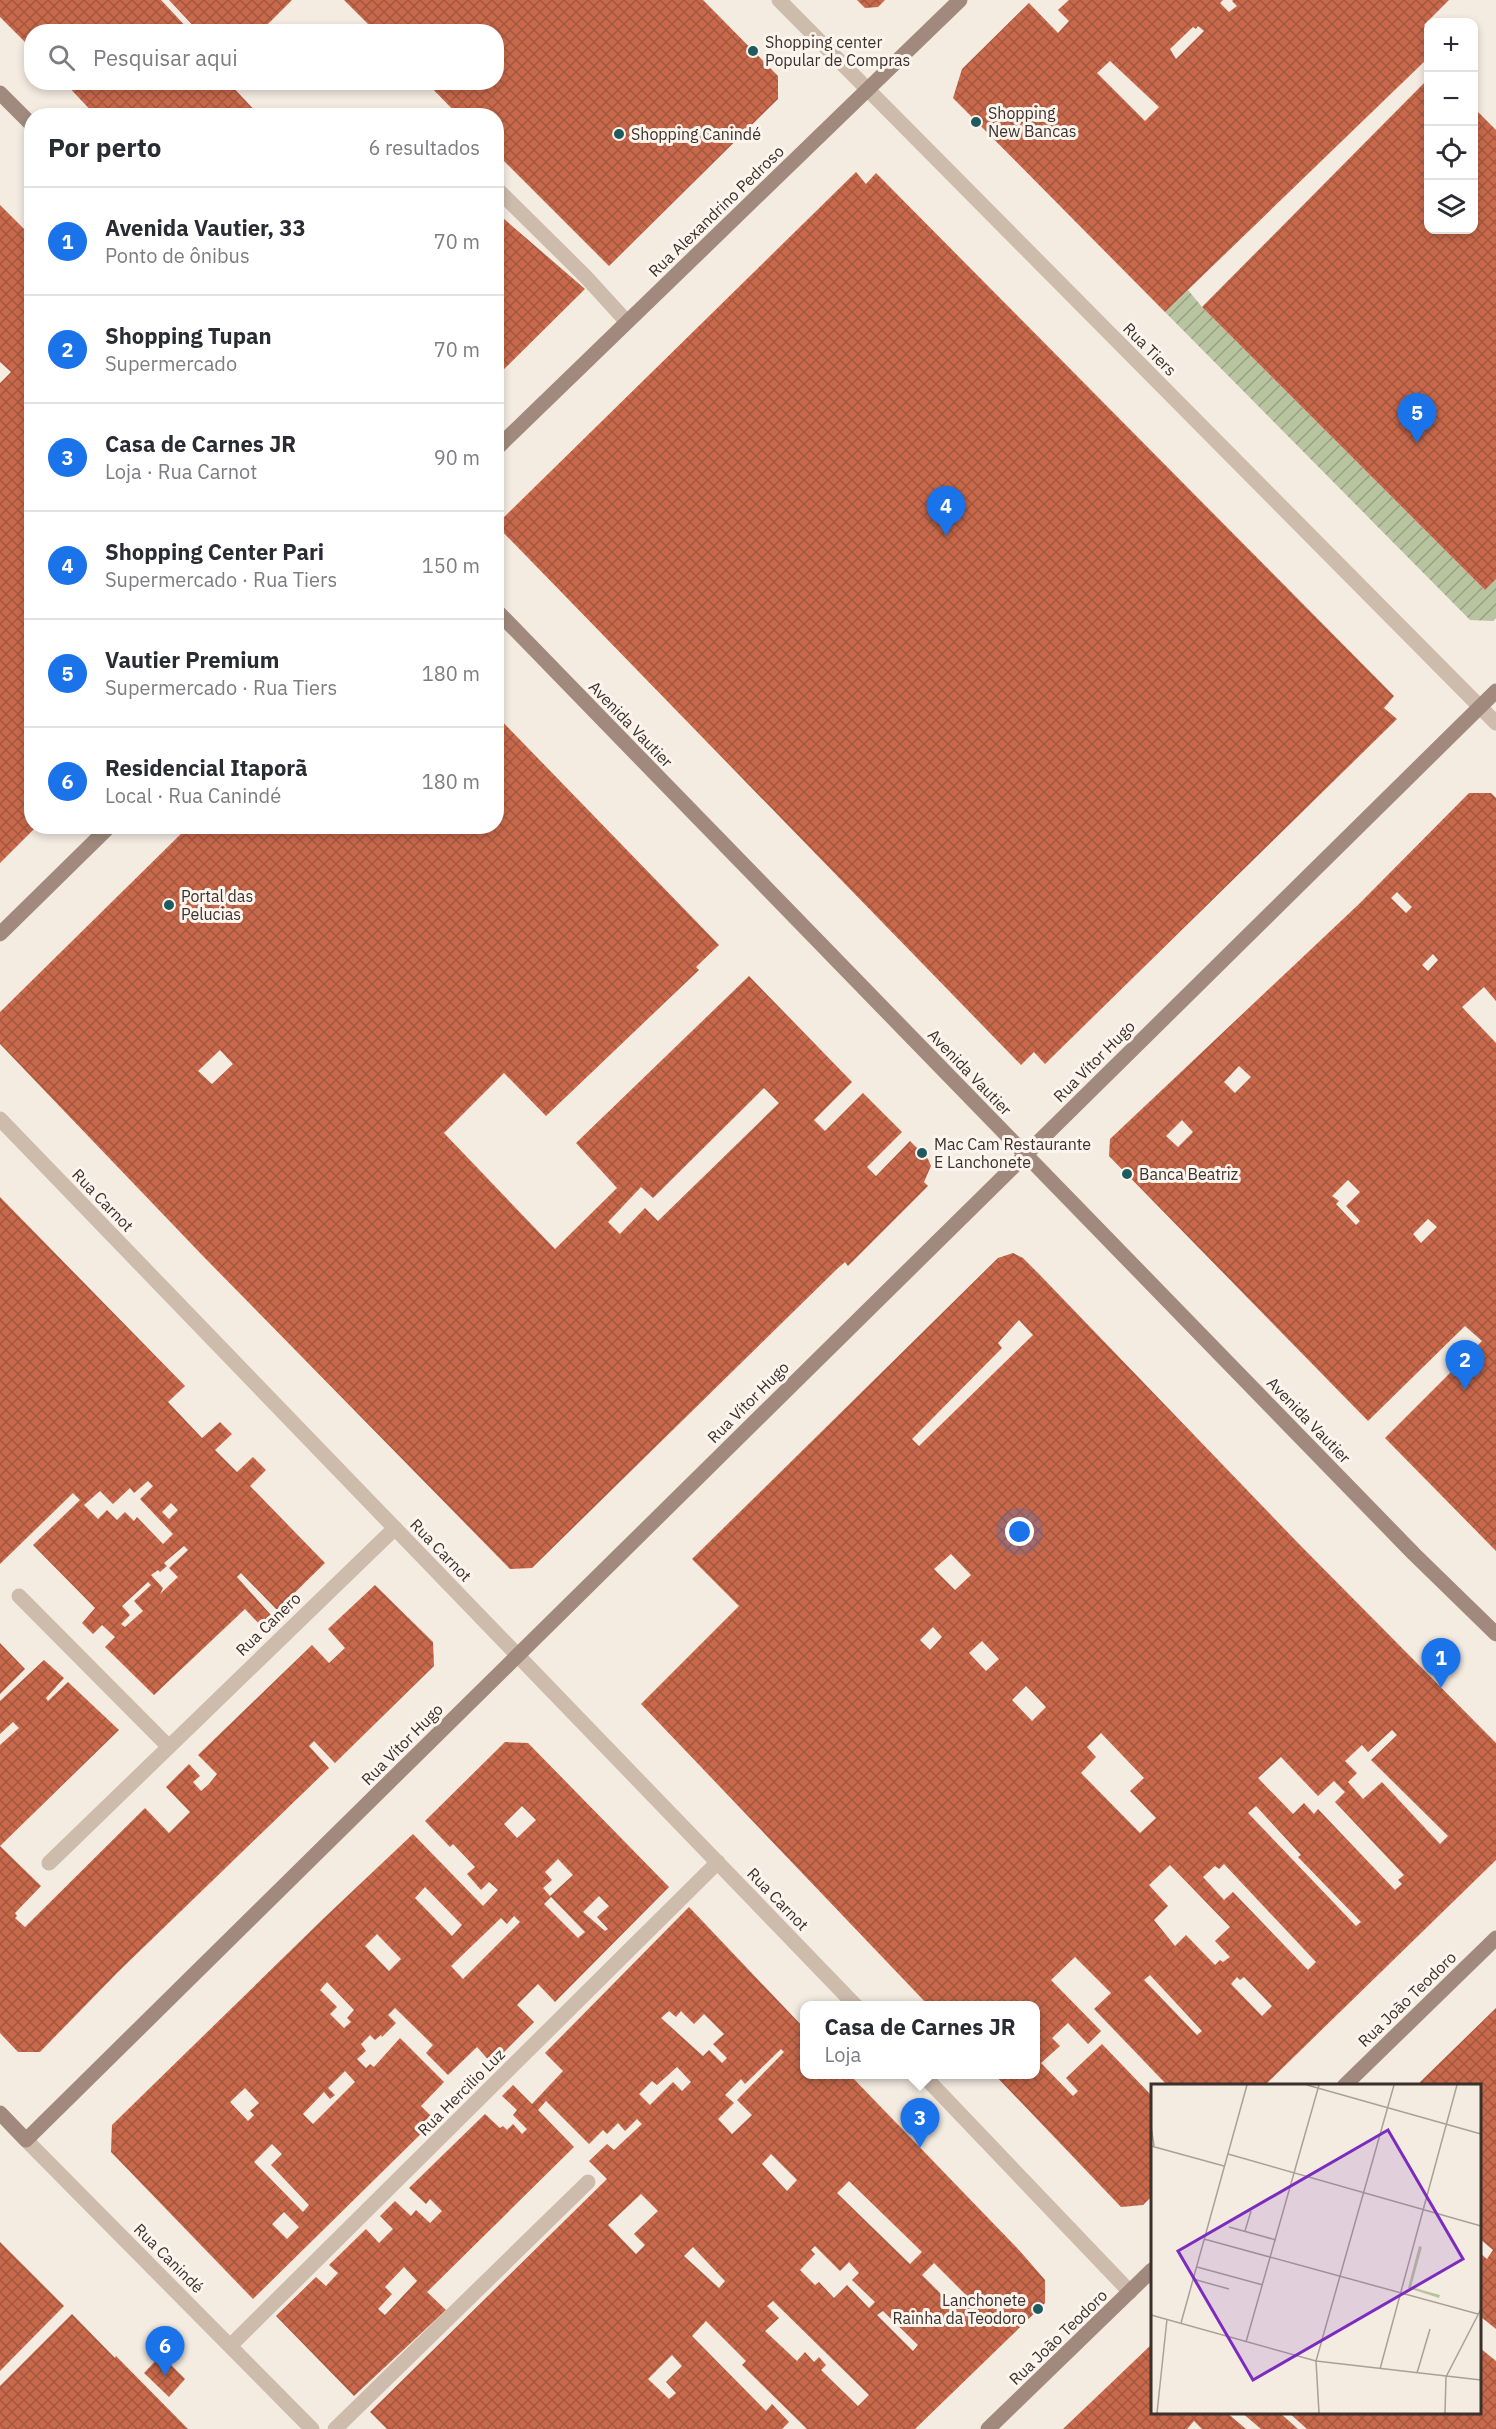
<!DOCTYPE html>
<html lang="pt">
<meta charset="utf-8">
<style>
:root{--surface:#fff;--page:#f7f7f7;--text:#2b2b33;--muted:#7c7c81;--line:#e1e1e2;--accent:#1a73e8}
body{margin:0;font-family:"IBM Plex Sans",sans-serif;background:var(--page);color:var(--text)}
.controls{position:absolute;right:18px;top:18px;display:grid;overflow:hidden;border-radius:12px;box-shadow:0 3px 9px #0003}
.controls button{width:54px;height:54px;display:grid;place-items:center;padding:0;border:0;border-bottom:2px solid var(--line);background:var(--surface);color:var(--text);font:30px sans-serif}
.you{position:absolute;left:1020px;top:1532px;width:21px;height:21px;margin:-15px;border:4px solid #fff;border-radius:50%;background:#1a73e8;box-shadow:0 0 0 9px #1a73e833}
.badge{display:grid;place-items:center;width:39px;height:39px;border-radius:50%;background:var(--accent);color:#fff;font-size:20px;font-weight:700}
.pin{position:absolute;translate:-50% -50px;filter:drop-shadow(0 2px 3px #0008)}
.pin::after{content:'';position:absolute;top:32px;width:21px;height:18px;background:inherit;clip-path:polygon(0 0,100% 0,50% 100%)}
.popup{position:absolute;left:800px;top:2001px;width:240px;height:78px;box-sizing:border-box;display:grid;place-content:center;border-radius:12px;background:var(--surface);filter:drop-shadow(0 2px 4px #0005);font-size:20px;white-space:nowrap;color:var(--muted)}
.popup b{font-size:22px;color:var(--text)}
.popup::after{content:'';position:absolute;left:50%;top:100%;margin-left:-12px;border:12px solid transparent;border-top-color:var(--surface)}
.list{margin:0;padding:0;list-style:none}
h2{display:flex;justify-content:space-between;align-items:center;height:78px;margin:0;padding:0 24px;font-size:26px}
h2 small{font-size:20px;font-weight:400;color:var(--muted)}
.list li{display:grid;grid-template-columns:39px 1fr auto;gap:18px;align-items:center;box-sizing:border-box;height:108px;padding:0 24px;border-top:2px solid var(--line)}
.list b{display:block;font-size:22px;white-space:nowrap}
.list p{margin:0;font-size:20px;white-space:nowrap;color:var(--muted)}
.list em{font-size:20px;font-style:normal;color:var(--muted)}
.icon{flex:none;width:33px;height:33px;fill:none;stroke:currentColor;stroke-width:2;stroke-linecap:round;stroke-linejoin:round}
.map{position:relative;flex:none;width:1496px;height:2429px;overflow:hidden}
.search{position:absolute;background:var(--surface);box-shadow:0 3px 9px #0003;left:24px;top:24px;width:480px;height:66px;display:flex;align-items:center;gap:15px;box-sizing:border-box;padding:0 21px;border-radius:24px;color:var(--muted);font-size:22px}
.panel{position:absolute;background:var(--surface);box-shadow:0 3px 9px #0003;left:24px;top:108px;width:480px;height:726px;border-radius:24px}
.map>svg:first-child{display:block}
.garden{fill:url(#garden-furrows)}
.building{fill:url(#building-cross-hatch);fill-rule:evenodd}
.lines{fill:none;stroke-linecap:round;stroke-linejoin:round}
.lane{stroke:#cdbbac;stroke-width:15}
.street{stroke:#cdbbac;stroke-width:15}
.secondary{stroke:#a18a7d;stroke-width:15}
.poi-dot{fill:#1f5a5e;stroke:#fbf5ee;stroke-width:2}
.labels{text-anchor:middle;stroke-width:6;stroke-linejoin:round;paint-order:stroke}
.poi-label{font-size:16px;fill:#3b302b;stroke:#fbf5ee;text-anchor:start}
.street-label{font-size:16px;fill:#3b302b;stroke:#fbf5ee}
.inset-road{fill:none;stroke:#aaa098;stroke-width:1.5}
.view{fill:#7b2cbf;fill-opacity:0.15;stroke:#7b2cbf;stroke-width:3}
.inset-edge{fill:none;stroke:#3b302b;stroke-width:3}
</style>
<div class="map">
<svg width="1496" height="2429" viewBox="0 0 1496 2429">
<defs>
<pattern id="garden-furrows" width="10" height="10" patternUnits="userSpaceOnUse" patternTransform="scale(1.5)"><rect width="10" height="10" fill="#b8c4a0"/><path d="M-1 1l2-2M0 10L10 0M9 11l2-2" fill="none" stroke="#97a083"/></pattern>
<pattern id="building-cross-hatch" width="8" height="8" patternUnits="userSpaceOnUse" patternTransform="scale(1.5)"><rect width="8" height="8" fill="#c8694b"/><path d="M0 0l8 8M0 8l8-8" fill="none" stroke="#a4573f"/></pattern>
</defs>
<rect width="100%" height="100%" fill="#f4ebe1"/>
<path class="garden" d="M 1188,290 L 1202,307 L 1485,590 L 1496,579 L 1496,618 L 1493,621 L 1470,620 L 1165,312 Z"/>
<path class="building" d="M 0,0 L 161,0 L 191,32 L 32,32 L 32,49 L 0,17 Z
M 169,0 L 292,0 L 260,32 L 199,32 Z
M 344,0 L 703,0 L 778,76 L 778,99 L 609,266 L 496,153 L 496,116 L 459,116 L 426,82 L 496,82 L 496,32 L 376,32 Z
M 857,0 L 885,0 L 878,7 L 865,8 Z
M 1069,0 L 1223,0 L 1220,3 L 1229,12 L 1237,6 L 1232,1 L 1233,0 L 1449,0 L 1424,25 L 1428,30 L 1428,58 L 1165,312 L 953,98 L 962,69 L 1029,3 L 1058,33 L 1069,21 L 1058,10 ZM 1198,26 L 1204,31 L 1176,59 L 1170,49 L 1193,27 L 1196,29 ZM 1110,61 L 1159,107 L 1145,121 L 1097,73 Z
M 1428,79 L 1428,230 L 1474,230 L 1474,108 L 1496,130 L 1496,579 L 1485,590 L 1202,307 Z
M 64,82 L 228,82 L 260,116 L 96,116 Z
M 856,172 L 866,184 L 876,173 L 1394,696 L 1384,708 L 1397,719 L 1045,1064 L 1034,1052 L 1021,1065 L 496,525 Z
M 0,205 L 32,237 L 32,826 L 37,826 L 0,863 L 0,383 L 11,372 L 0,362 Z
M 496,212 L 585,289 L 496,377 Z
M 496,715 L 719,945 L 696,967 L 699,970 L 546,1116 L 504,1073 L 444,1133 L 555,1249 L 617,1188 L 576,1143 L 749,976 L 852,1082 L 814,1120 L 825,1131 L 863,1093 L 902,1132 L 867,1167 L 876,1176 L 910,1141 L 928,1159 L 931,1166 L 924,1182 L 928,1186 L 848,1266 L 845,1262 L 837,1269 L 532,1568 L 510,1569 L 201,1254 L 0,1044 L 0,1012 L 189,826 L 496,826 ZM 220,1050 L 233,1064 L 212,1084 L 198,1071 ZM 764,1088 L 779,1103 L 658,1221 L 645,1208 L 620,1234 L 608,1222 L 641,1187 L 653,1198 Z
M 1469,793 L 1491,793 L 1496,798 L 1496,1001 L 1484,987 L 1462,1007 L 1496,1043 L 1496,1551 L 1385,1438 L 1482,1341 L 1465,1326 L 1368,1421 L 1109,1156 L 1110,1139 L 1359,904 ZM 1397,892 L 1412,907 L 1406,913 L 1391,898 ZM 1433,954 L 1438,960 L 1428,971 L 1422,965 ZM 1239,1066 L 1251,1077 L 1235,1093 L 1224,1082 ZM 1182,1120 L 1193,1132 L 1178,1147 L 1166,1136 ZM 1348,1180 L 1360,1192 L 1346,1206 L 1360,1221 L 1356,1225 L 1336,1204 L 1339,1201 L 1332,1196 ZM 1428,1219 L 1437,1227 L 1421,1243 L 1413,1234 Z
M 0,1197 L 185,1386 L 168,1402 L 202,1438 L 220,1422 L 232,1434 L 215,1450 L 237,1472 L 253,1457 L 266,1470 L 250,1486 L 325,1563 L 277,1610 L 241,1573 L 237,1577 L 271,1615 L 261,1626 L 245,1609 L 154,1695 L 105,1647 L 115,1637 L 102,1625 L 93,1634 L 82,1623 L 95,1608 L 33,1545 L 80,1500 L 73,1493 L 0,1564 ZM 148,1481 L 153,1486 L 140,1499 L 173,1534 L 163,1544 L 137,1517 L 134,1521 L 125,1512 L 117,1520 L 107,1510 L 98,1519 L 84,1505 L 100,1491 L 113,1504 L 130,1488 L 134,1493 ZM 171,1503 L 178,1510 L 169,1519 L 162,1512 ZM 184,1546 L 188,1550 L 169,1568 L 178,1577 L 160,1594 L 163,1588 L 151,1575 L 158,1570 L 160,1572 L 167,1566 L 164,1563 ZM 148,1582 L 151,1585 L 134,1601 L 143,1611 L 125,1627 L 121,1624 L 130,1615 L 122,1606 Z
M 1013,1253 L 1023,1258 L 1038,1273 L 1297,1542 L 1496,1743 L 1496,1860 L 1265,2085 L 1167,2085 L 1094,2009 L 1111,1993 L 1075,1957 L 1051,1980 L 1101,2031 L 1088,2044 L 1068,2023 L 1052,2038 L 1060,2046 L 1041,2063 L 1073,2096 L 1078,2091 L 1066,2078 L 1102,2044 L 1152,2096 L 1152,2196 L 1143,2205 L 1121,2207 L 994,2074 L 1036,2074 L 1036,2006 L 929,2006 L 641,1704 L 739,1606 L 692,1559 L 998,1258 ZM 1019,1320 L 1033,1335 L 919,1446 L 912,1439 L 1002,1348 L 998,1343 ZM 951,1554 L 971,1575 L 955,1590 L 934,1569 ZM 933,1627 L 942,1637 L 930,1650 L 920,1640 ZM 982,1641 L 999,1659 L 986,1671 L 969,1653 ZM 1026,1686 L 1046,1707 L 1032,1721 L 1012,1700 ZM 1392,1730 L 1397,1735 L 1371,1760 L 1448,1836 L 1440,1844 L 1382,1782 L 1363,1799 L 1348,1782 L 1357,1773 L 1345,1761 L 1362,1745 L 1368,1752 ZM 1101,1733 L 1144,1778 L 1130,1791 L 1156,1818 L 1140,1833 L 1081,1773 L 1096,1757 L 1087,1747 ZM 1281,1757 L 1318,1796 L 1334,1781 L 1345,1792 L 1335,1802 L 1404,1875 L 1398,1880 L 1402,1884 L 1395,1890 L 1318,1809 L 1314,1814 L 1304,1803 L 1293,1814 L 1258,1778 ZM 1256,1806 L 1301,1855 L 1298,1857 L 1361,1922 L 1356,1926 L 1248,1813 ZM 1224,1864 L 1316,1962 L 1308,1970 L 1233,1892 L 1224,1900 L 1203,1877 L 1215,1866 L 1219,1869 ZM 1170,1865 L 1230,1927 L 1215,1941 L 1230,1957 L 1223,1962 L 1220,1960 L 1215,1965 L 1186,1935 L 1175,1946 L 1154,1920 L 1168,1906 L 1149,1885 ZM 1150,1975 L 1202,2031 L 1197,2035 L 1144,1980 ZM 1237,1977 L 1240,1980 L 1244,1977 L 1272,2006 L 1262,2016 L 1231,1984 Z
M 375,1585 L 433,1642 L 434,1666 L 335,1763 L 314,1741 L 309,1746 L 329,1768 L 118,1972 L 40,2052 L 18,2052 L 0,2033 L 0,1846 L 41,1886 L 15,1913 L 17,1916 L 15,1918 L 25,1927 L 145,1808 L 169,1833 L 190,1812 L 166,1787 L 189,1764 L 200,1776 L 193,1782 L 201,1791 L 209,1784 L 217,1774 L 198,1755 L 312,1645 L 329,1663 L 345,1648 L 328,1629 Z
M 0,1643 L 25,1669 L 0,1694 Z
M 44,1660 L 64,1678 L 46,1698 L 48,1701 L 68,1682 L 119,1730 L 0,1846 L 0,1745 L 19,1728 L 13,1722 L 0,1734 L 0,1701 Z
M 505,1742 L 528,1743 L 669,1887 L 555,2002 L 538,1984 L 517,2005 L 534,2022 L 492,2064 L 477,2047 L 448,2075 L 426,2053 L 433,2045 L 395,2008 L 388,2015 L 396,2023 L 382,2037 L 381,2035 L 375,2040 L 370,2035 L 361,2044 L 366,2051 L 357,2059 L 366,2068 L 370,2064 L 374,2067 L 400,2038 L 444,2082 L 421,2106 L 435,2120 L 253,2299 L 111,2152 L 112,2125 L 324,1918 L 413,1834 L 483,1906 L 498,1890 L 489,1882 L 481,1890 L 467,1874 L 475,1867 L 453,1844 L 450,1847 L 425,1821 ZM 522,1806 L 536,1820 L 517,1838 L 504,1824 ZM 558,1859 L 573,1875 L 550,1896 L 543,1888 L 552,1880 L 545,1872 ZM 425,1887 L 462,1925 L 452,1936 L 415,1898 ZM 599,1896 L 609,1906 L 597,1917 L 608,1929 L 605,1931 L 583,1912 ZM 551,1897 L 585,1932 L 578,1938 L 544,1904 ZM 514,1916 L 520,1922 L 463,1979 L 451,1966 L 501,1918 L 507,1924 ZM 377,1934 L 401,1959 L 389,1971 L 365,1946 ZM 327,1982 L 354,2010 L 347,2018 L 351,2022 L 344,2028 L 330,2014 L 337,2007 L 320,1990 ZM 345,2071 L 355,2082 L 313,2124 L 303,2114 L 324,2092 L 330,2099 L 335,2095 L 328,2088 ZM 245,2088 L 259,2103 L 250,2111 L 254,2115 L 248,2121 L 230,2102 ZM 272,2144 L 282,2154 L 271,2165 L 309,2205 L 303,2212 L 254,2162 ZM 284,2212 L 299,2227 L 287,2239 L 272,2224 Z
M 689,1907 L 804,2028 L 804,2074 L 849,2074 L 1019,2250 L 1045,2280 L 1045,2303 L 915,2429 L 807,2429 L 742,2365 L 746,2361 L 706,2321 L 692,2336 L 766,2411 L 772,2404 L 789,2422 L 782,2429 L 387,2429 L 370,2412 L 607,2179 L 589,2161 L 607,2144 L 614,2150 L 642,2124 L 637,2119 L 625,2131 L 618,2123 L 607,2134 L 603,2130 L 589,2144 L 546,2101 L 538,2110 L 574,2147 L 427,2292 L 446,2310 L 354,2396 L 276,2316 L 316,2277 L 326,2286 L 338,2273 L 329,2265 L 366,2229 L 379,2243 L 393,2229 L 380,2216 L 395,2201 L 411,2216 L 416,2210 L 430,2223 L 442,2211 L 430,2199 L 426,2204 L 409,2188 L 485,2114 L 500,2128 L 503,2126 L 507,2130 L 513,2124 L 522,2134 L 527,2129 L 513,2115 L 517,2110 L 502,2096 L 513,2085 L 532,2104 L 563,2071 L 545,2053 ZM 669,2011 L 676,2017 L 681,2011 L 694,2024 L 704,2014 L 724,2034 L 713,2044 L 727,2058 L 722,2063 L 709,2050 L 703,2056 L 661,2018 ZM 781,2049 L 784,2052 L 737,2100 L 752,2115 L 732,2134 L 718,2119 L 734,2103 L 725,2095 L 741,2079 L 745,2084 ZM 677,2067 L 691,2082 L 682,2091 L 673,2082 L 650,2105 L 639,2094 L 652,2081 L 657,2085 ZM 771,2154 L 797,2180 L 787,2191 L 762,2164 ZM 849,2181 L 922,2252 L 910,2264 L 837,2193 ZM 641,2194 L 658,2211 L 634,2234 L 645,2245 L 636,2254 L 608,2225 ZM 815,2246 L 840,2271 L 849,2262 L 859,2273 L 852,2280 L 875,2302 L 869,2308 L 847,2285 L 834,2298 L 819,2282 L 815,2285 L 800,2270 L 815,2254 L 811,2250 ZM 693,2247 L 725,2281 L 719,2288 L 684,2256 ZM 934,2263 L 968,2297 L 956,2309 L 922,2275 ZM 404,2267 L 417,2281 L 385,2315 L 378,2309 L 392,2294 L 385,2287 ZM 773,2301 L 869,2395 L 858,2406 L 821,2370 L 826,2365 L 819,2357 L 814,2362 L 805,2352 L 797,2361 L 765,2331 L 779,2318 L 767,2306 ZM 883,2311 L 918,2345 L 913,2351 L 877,2315 ZM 672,2355 L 682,2366 L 666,2382 L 676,2393 L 669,2399 L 648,2379 Z
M 1496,2008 L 1496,2329 L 1481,2317 L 1480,2321 L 1480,2253 L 1487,2259 L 1493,2250 L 1480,2239 L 1480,2086 L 1417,2085 Z
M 0,2242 L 64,2306 L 0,2371 Z
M 72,2314 L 115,2358 L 116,2356 L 188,2429 L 0,2429 L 0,2386 Z
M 1152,2344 L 1152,2412 L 1226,2412 L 1246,2429 L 1202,2429 L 1194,2421 L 1187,2429 L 1063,2429 Z
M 1480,2348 L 1496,2361 L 1496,2429 L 1307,2429 L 1288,2412 L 1480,2412 Z
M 161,2355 L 185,2379 L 169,2397 L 144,2373 Z
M 1241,2412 L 1279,2412 L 1298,2429 L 1261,2429 Z"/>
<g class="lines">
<path class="lane" d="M 496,188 L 586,277 L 627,322"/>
<path class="street" d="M 779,0 L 1496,723
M 0,1119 L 856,2006
M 19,1596 L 169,1747
M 49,1863 L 395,1528
M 922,2074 L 1130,2292
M 26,2140 L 312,2429
M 230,2346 L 718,1862
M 335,2429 L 588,2182"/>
<path class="secondary" d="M 0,93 L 32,125
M 496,449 L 960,0
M 496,610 L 1414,1554 L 1496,1634
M 0,934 L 110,826
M 1344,2086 L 1496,1938
M 0,2113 L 26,2140 L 1496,691
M 988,2429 L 1152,2270"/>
</g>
<g class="poi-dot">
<circle cx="753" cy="51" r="6"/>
<circle cx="976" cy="122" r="6"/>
<circle cx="619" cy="134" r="6"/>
<circle cx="169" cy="905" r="6"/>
<circle cx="922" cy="1153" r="6"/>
<circle cx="1127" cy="1174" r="6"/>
<circle cx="1038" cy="2309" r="6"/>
</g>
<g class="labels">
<g class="poi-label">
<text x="765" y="48">Shopping center<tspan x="765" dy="18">Popular de Compras</tspan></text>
<text x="988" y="119">Shopping<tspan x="988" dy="18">New Bancas</tspan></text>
<text x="631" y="140">Shopping Canindé</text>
<text x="181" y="902">Portal das<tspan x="181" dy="18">Pelucias</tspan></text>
<text x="934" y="1150">Mac Cam Restaurante<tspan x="934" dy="18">E Lanchonete</tspan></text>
<text x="1139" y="1180">Banca Beatriz</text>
<text x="1026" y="2306" text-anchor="end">Lanchonete<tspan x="1026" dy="18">Rainha da Teodoro</tspan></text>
</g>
<g class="street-label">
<text transform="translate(716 211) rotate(-44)" y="6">Rua Alexandrino Pedroso</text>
<text transform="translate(1150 349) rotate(45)" y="6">Rua Tiers</text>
<text transform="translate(631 724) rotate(46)" y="6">Avenida Vautier</text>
<text transform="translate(1094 1061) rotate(-45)" y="6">Rua Vítor Hugo</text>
<text transform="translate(970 1072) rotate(46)" y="6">Avenida Vautier</text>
<text transform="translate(103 1200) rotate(46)" y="6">Rua Carnot</text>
<text transform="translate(748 1402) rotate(-45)" y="6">Rua Vítor Hugo</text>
<text transform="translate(1309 1420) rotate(46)" y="6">Avenida Vautier</text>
<text transform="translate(441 1550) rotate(46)" y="6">Rua Carnot</text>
<text transform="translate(268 1624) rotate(-44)" y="6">Rua Canero</text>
<text transform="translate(402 1744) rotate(-45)" y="6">Rua Vítor Hugo</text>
<text transform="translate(778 1899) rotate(46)" y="6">Rua Carnot</text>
<text transform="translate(1407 1999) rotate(-44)" y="6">Rua João Teodoro</text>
<text transform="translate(461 2092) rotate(-45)" y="6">Rua Hercilio Luz</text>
<text transform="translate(169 2258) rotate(45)" y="6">Rua Canindé</text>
<text transform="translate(1058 2337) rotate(-44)" y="6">Rua João Teodoro</text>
</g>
</g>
<g transform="translate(1151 2084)">
<rect width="330" height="330" fill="#f4ebe1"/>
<path d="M 268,162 L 271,163 L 260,203 L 289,211 L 288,214 L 257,204 Z" fill="#b8c4a0"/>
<path class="inset-road" d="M 156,1 L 330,50M 0,42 L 3,62M 0,62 L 73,82M 77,70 L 330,142M 78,143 L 125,156M 94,147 L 100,127M 53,155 L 327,230M 46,183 L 112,201M 42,195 L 78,205M 0,231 L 165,277 L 330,296M 30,239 L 96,1M 95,258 L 168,1M 229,285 L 306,1M 266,289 L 279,245M 6,329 L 16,235M 168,329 L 165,277 L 243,1M 294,329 L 295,293 L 330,225"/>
<path class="view" d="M 237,46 L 312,175 L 102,296 L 27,167 Z"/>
<rect width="330" height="330" class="inset-edge"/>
</g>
</svg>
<div class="controls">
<button>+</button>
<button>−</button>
<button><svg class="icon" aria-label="locate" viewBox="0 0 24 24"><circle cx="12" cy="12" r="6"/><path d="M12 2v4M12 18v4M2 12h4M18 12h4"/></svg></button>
<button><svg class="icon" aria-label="layers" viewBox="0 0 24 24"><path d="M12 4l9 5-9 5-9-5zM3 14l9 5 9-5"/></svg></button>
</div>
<div class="you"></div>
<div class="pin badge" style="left:1441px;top:1688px">1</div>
<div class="pin badge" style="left:1465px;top:1390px">2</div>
<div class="pin badge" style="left:920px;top:2148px">3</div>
<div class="popup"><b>Casa de Carnes JR</b>Loja</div>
<div class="pin badge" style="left:946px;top:536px">4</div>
<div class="pin badge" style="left:1417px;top:443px">5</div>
<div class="pin badge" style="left:165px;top:2376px">6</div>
<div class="search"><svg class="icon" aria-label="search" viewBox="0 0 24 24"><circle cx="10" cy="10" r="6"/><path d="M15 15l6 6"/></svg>Pesquisar aqui</div>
<section class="panel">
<h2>Por perto<small>6 resultados</small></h2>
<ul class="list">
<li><span class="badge">1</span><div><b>Avenida Vautier, 33</b><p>Ponto de ônibus</p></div><em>70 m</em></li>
<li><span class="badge">2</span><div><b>Shopping Tupan</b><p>Supermercado</p></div><em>70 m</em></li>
<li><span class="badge">3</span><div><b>Casa de Carnes JR</b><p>Loja · Rua Carnot</p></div><em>90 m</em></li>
<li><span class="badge">4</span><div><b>Shopping Center Pari</b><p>Supermercado · Rua Tiers</p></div><em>150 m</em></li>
<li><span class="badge">5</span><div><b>Vautier Premium</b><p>Supermercado · Rua Tiers</p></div><em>180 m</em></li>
<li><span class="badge">6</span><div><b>Residencial Itaporã</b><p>Local · Rua Canindé</p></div><em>180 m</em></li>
</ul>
</section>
</div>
